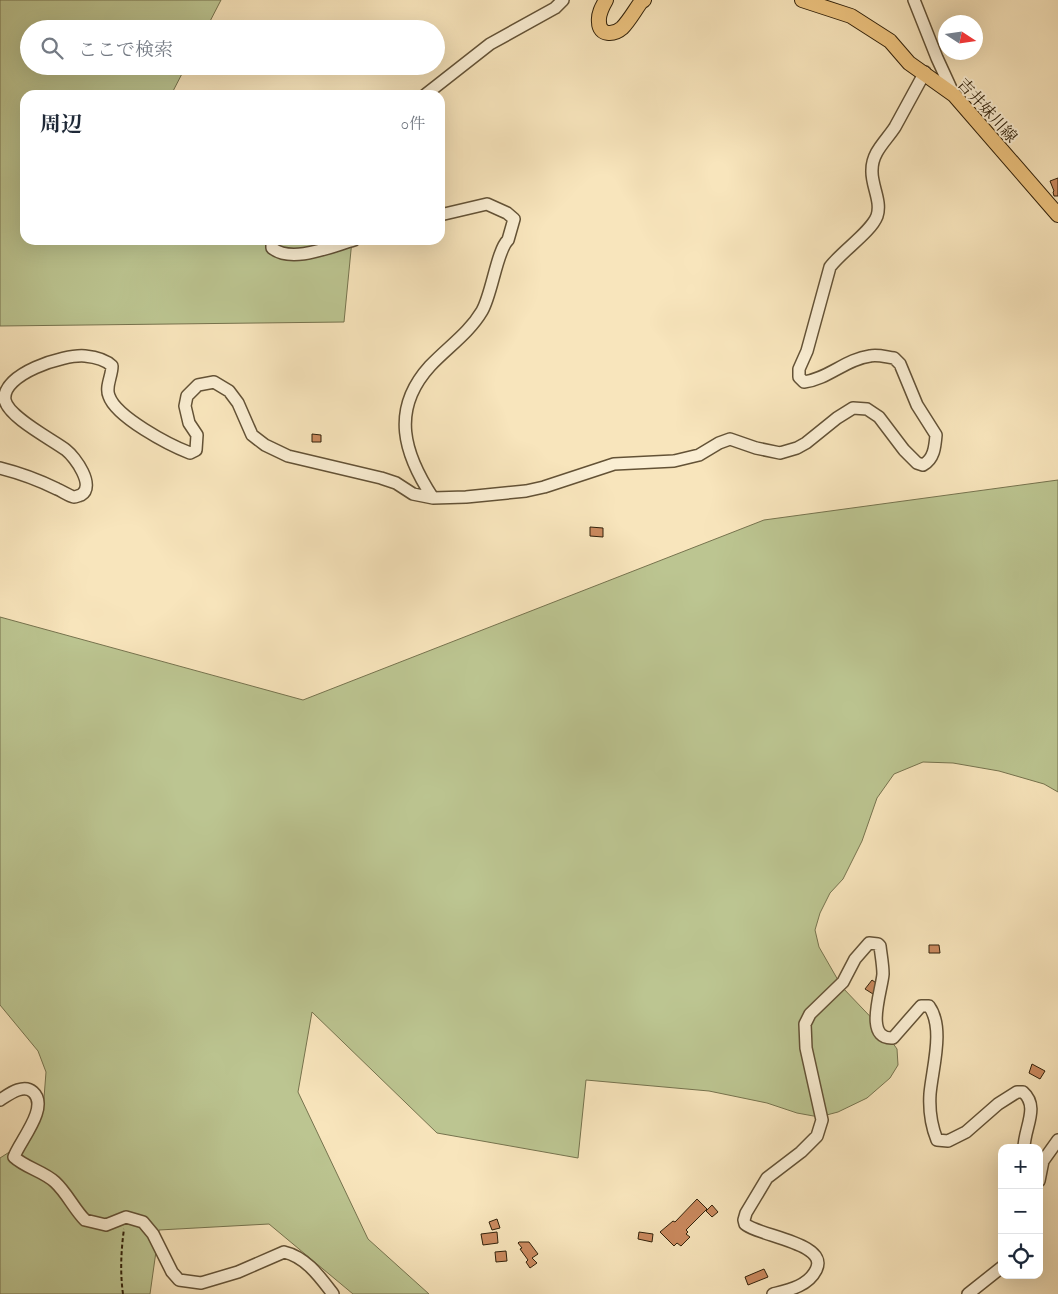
<!DOCTYPE html>
<html lang="ja">
<meta charset="utf-8">
<style>
:root{--surface:#fff;--page:#f6f6f7;--text:#1f2937;--muted:#747a83;--line:#e0e1e3}
body{margin:0;font-family:"IM FELL Double Pica","Noto Serif JP",serif;background:var(--page);color:var(--text)}
.controls{position:absolute;right:15px;bottom:15px;display:grid;overflow:hidden;border-radius:10px;box-shadow:0 5px 20px #0002}
.controls button{width:45px;height:45px;display:grid;place-items:center;padding:0;border:0;border-bottom:1px solid var(--line);background:var(--surface);color:var(--text);font:25px sans-serif}
.compass{position:absolute;left:938px;top:15px;width:45px;height:45px;border-radius:50%;background:var(--surface);box-shadow:0 5px 20px #0002;rotate:102deg}
.list{margin:0;padding:0;list-style:none}
h2{display:flex;justify-content:space-between;align-items:center;height:65px;margin:0;padding:0 20px;font-size:21px}
h2 small{font-size:16px;font-weight:400;color:var(--muted)}
.icon{flex:none;width:28px;height:28px;fill:none;stroke:currentColor;stroke-width:2;stroke-linecap:round;stroke-linejoin:round}
.map{position:relative;flex:none;width:1058px;height:1294px;overflow:hidden}
.search{position:absolute;background:var(--surface);box-shadow:0 5px 20px #0002;left:20px;top:20px;width:425px;height:55px;display:flex;align-items:center;gap:12px;box-sizing:border-box;padding:0 18px;border-radius:28px;color:var(--muted);font-size:19px}
.panel{position:absolute;background:var(--surface);box-shadow:0 5px 20px #0002;left:20px;top:90px;width:425px;height:155px;border-radius:15px}
.map>svg:first-child{display:block}
.green{fill:#bcc591;stroke:#76734e}
.building{fill:#cb8a5f;stroke:#31210a}
.lines{fill:none;stroke-linecap:round;stroke-linejoin:round}
.minor-casing{stroke:#635236;stroke-width:14}
.major-casing{stroke:#31210a;stroke-width:16}
.path{stroke:#31210a;stroke-width:2;stroke-dasharray:4 2.5;stroke-linecap:butt}
.minor{stroke:#faeed3;stroke-width:11}
.major{stroke:#ecc27e;stroke-width:14}
.labels{text-anchor:middle;stroke-width:4;stroke-linejoin:round;paint-order:stroke}
.street-label{font-size:16px;fill:#31210a;stroke:#faeed3}
</style>
<div class="map">
<svg width="1058" height="1294" viewBox="0 0 1058 1294">
<rect width="100%" height="100%" fill="#f8e5bc"/>
<filter id="stains"><feTurbulence type="fractalNoise" baseFrequency=".004" numOctaves="4"/><feColorMatrix values="0 0 0 0 .2 0 0 0 0 .09 0 0 0 0 .02 0 0 0 .5 -.17"/></filter>
<radialGradient id="worn" r=".72"><stop offset=".6" stop-color="#630" stop-opacity="0"/><stop offset="1" stop-color="#630" stop-opacity=".3"/></radialGradient>
<path class="green" d="M 0,0 L 221,0 L 206,29 L 29,29 L 29,66 L 186,66 L 171,95 L 25,95 L 25,240 L 352,240 L 344,322 L 0,326 Z
M 1058,480 L 1058,792 L 1044,784 L 999,771 L 953,763 L 923,762 L 894,774 L 877,798 L 862,841 L 843,879 L 830,893 L 820,913 L 815,930 L 819,947 L 842,987 L 885,1032 L 897,1049 L 898,1065 L 890,1078 L 867,1098 L 838,1112 L 819,1117 L 797,1113 L 767,1103 L 709,1091 L 586,1080 L 578,1158 L 437,1133 L 312,1012 L 298,1092 L 368,1239 L 429,1294 L 353,1294 L 269,1224 L 159,1230 L 150,1294 L 0,1294 L 0,1158 L 22,1144 L 37,1117 L 44,1098 L 46,1072 L 38,1051 L 0,1005 L 0,617 L 303,700 L 764,520 Z"/>
<path class="building" d="M 1058,178 L 1058,196 L 1054,196 L 1053,192 L 1054,191 L 1050,181 Z
M 312,434 L 321,435 L 321,442 L 312,442 Z
M 590,527 L 603,528 L 603,537 L 590,536 Z
M 929,945 L 939,945 L 940,953 L 929,953 Z
M 872,980 L 879,985 L 873,994 L 865,989 Z
M 1032,1064 L 1045,1071 L 1040,1079 L 1029,1073 Z
M 697,1199 L 707,1209 L 686,1230 L 688,1232 L 686,1234 L 690,1237 L 681,1246 L 677,1243 L 674,1246 L 660,1232 L 673,1221 L 675,1222 Z
M 712,1205 L 718,1212 L 712,1217 L 706,1211 Z
M 497,1219 L 500,1228 L 492,1230 L 489,1222 Z
M 497,1232 L 498,1243 L 483,1245 L 481,1234 Z
M 639,1232 L 653,1234 L 652,1242 L 638,1239 Z
M 519,1242 L 529,1242 L 538,1254 L 532,1258 L 537,1263 L 530,1268 L 526,1262 L 528,1260 L 520,1249 L 522,1248 L 518,1243 Z
M 506,1251 L 507,1261 L 496,1262 L 495,1252 Z
M 764,1269 L 768,1277 L 748,1285 L 745,1277 Z"/>
<g class="lines">
<g class="minor-casing">
<path id="minor" d="M 914,0 L 937,58 L 954,95
M 425,95 L 490,44 L 555,8 L 563,0
M 272,240 L 272,248 C 292,264 332,246 354,240
M 0,468 C 20,473 39,480 57,489 C 62,491 69,496 74,497 C 76,497 80,495 81,495 C 96,486 75,457 66,450 C 53,440 8,417 5,400 C 1,374 64,354 85,356 C 95,357 105,359 112,366 C 112,376 105,387 109,396 C 116,417 169,445 190,453 L 196,450 L 197,435 L 189,423 L 185,406 L 187,396 L 198,385 L 214,382 L 229,391 L 238,403 L 252,435 L 265,445 L 288,456 L 381,478 L 396,483 L 413,494 L 433,498 L 466,497 L 526,491 L 544,487 L 614,464 L 674,461 L 699,455 L 719,443 L 730,439 L 756,448 L 780,453 L 797,448 L 806,443 L 837,418 L 853,408 L 867,409 L 879,417 L 904,450 L 917,463 L 923,465 C 934,459 935,447 936,435 L 917,405 L 900,364 L 894,358 C 886,357 877,354 870,356 C 846,359 828,379 804,382 L 799,377 L 799,369 L 807,351 L 830,267 C 842,251 871,232 877,216 C 882,201 871,185 872,170 C 872,152 886,141 895,127 C 905,109 915,90 925,72
M 433,498 C 404,454 390,410 430,366 C 448,347 469,333 482,311 C 492,294 497,250 508,240 L 514,219 L 507,213 L 487,204 L 440,215
M 0,1100 C 8,1095 23,1083 33,1092 C 50,1107 19,1142 14,1157 C 26,1168 43,1171 55,1182 C 67,1193 74,1209 85,1220 L 106,1225 L 126,1217 L 143,1222 L 153,1234 L 172,1272 L 179,1280 L 201,1283 L 238,1272 L 284,1252 C 306,1257 320,1277 333,1294
M 1039,1181 L 1043,1161 L 1058,1140
M 773,1294 C 789,1290 808,1286 816,1270 C 830,1243 758,1236 745,1224 L 744,1220 L 746,1213 L 767,1178 L 801,1152 L 817,1136 L 822,1120 L 806,1048 L 805,1024 L 810,1014 L 843,982 L 855,959 L 869,943 L 878,944 L 880,946 C 881,955 883,965 883,974 C 882,990 863,1040 893,1038 L 921,1006 L 929,1006 C 945,1028 932,1069 930,1094 C 929,1110 931,1125 937,1140 L 948,1141 L 966,1132 L 998,1104 L 1017,1092 L 1023,1092 C 1040,1107 1024,1128 1024,1148
M 968,1294 L 1002,1267"/>
</g>
<g class="major-casing">
<path id="major" d="M 606,0 C 602,7 598,14 599,22 C 599,36 614,35 622,28 C 629,21 635,10 641,2 L 644,0
M 802,0 L 851,16 L 890,41 L 909,63 L 954,95 L 1058,215"/>
</g>
<path class="path" d="M 123,1294 C 120,1272 121,1251 124,1229"/>
<use href="#minor" class="minor"/>
<use href="#major" class="major"/>
</g>
<g class="labels">
<g class="street-label">
<text transform="translate(988 110) rotate(48)" y="6">吉井妹川線</text>
</g>
</g>
<rect width="100%" height="100%" filter="url(#stains)"/>
<rect width="100%" height="100%" fill="url(#worn)"/>
</svg>
<div class="controls">
<button>+</button>
<button>−</button>
<button><svg class="icon" aria-label="locate" viewBox="0 0 24 24"><circle cx="12" cy="12" r="6"/><path d="M12 2v4M12 18v4M2 12h4M18 12h4"/></svg></button>
</div>
<svg class="compass" viewBox="-18 -18 36 36"><path d="M0-13l5 13h-10z" fill="#e53935"/><path d="M0 13l5-13h-10z" fill="#747a83"/></svg>
<div class="search"><svg class="icon" aria-label="search" viewBox="0 0 24 24"><circle cx="10" cy="10" r="6"/><path d="M15 15l6 6"/></svg>ここで検索</div>
<section class="panel">
<h2>周辺<small>0件</small></h2>
<ul class="list">
</ul>
</section>
</div>
